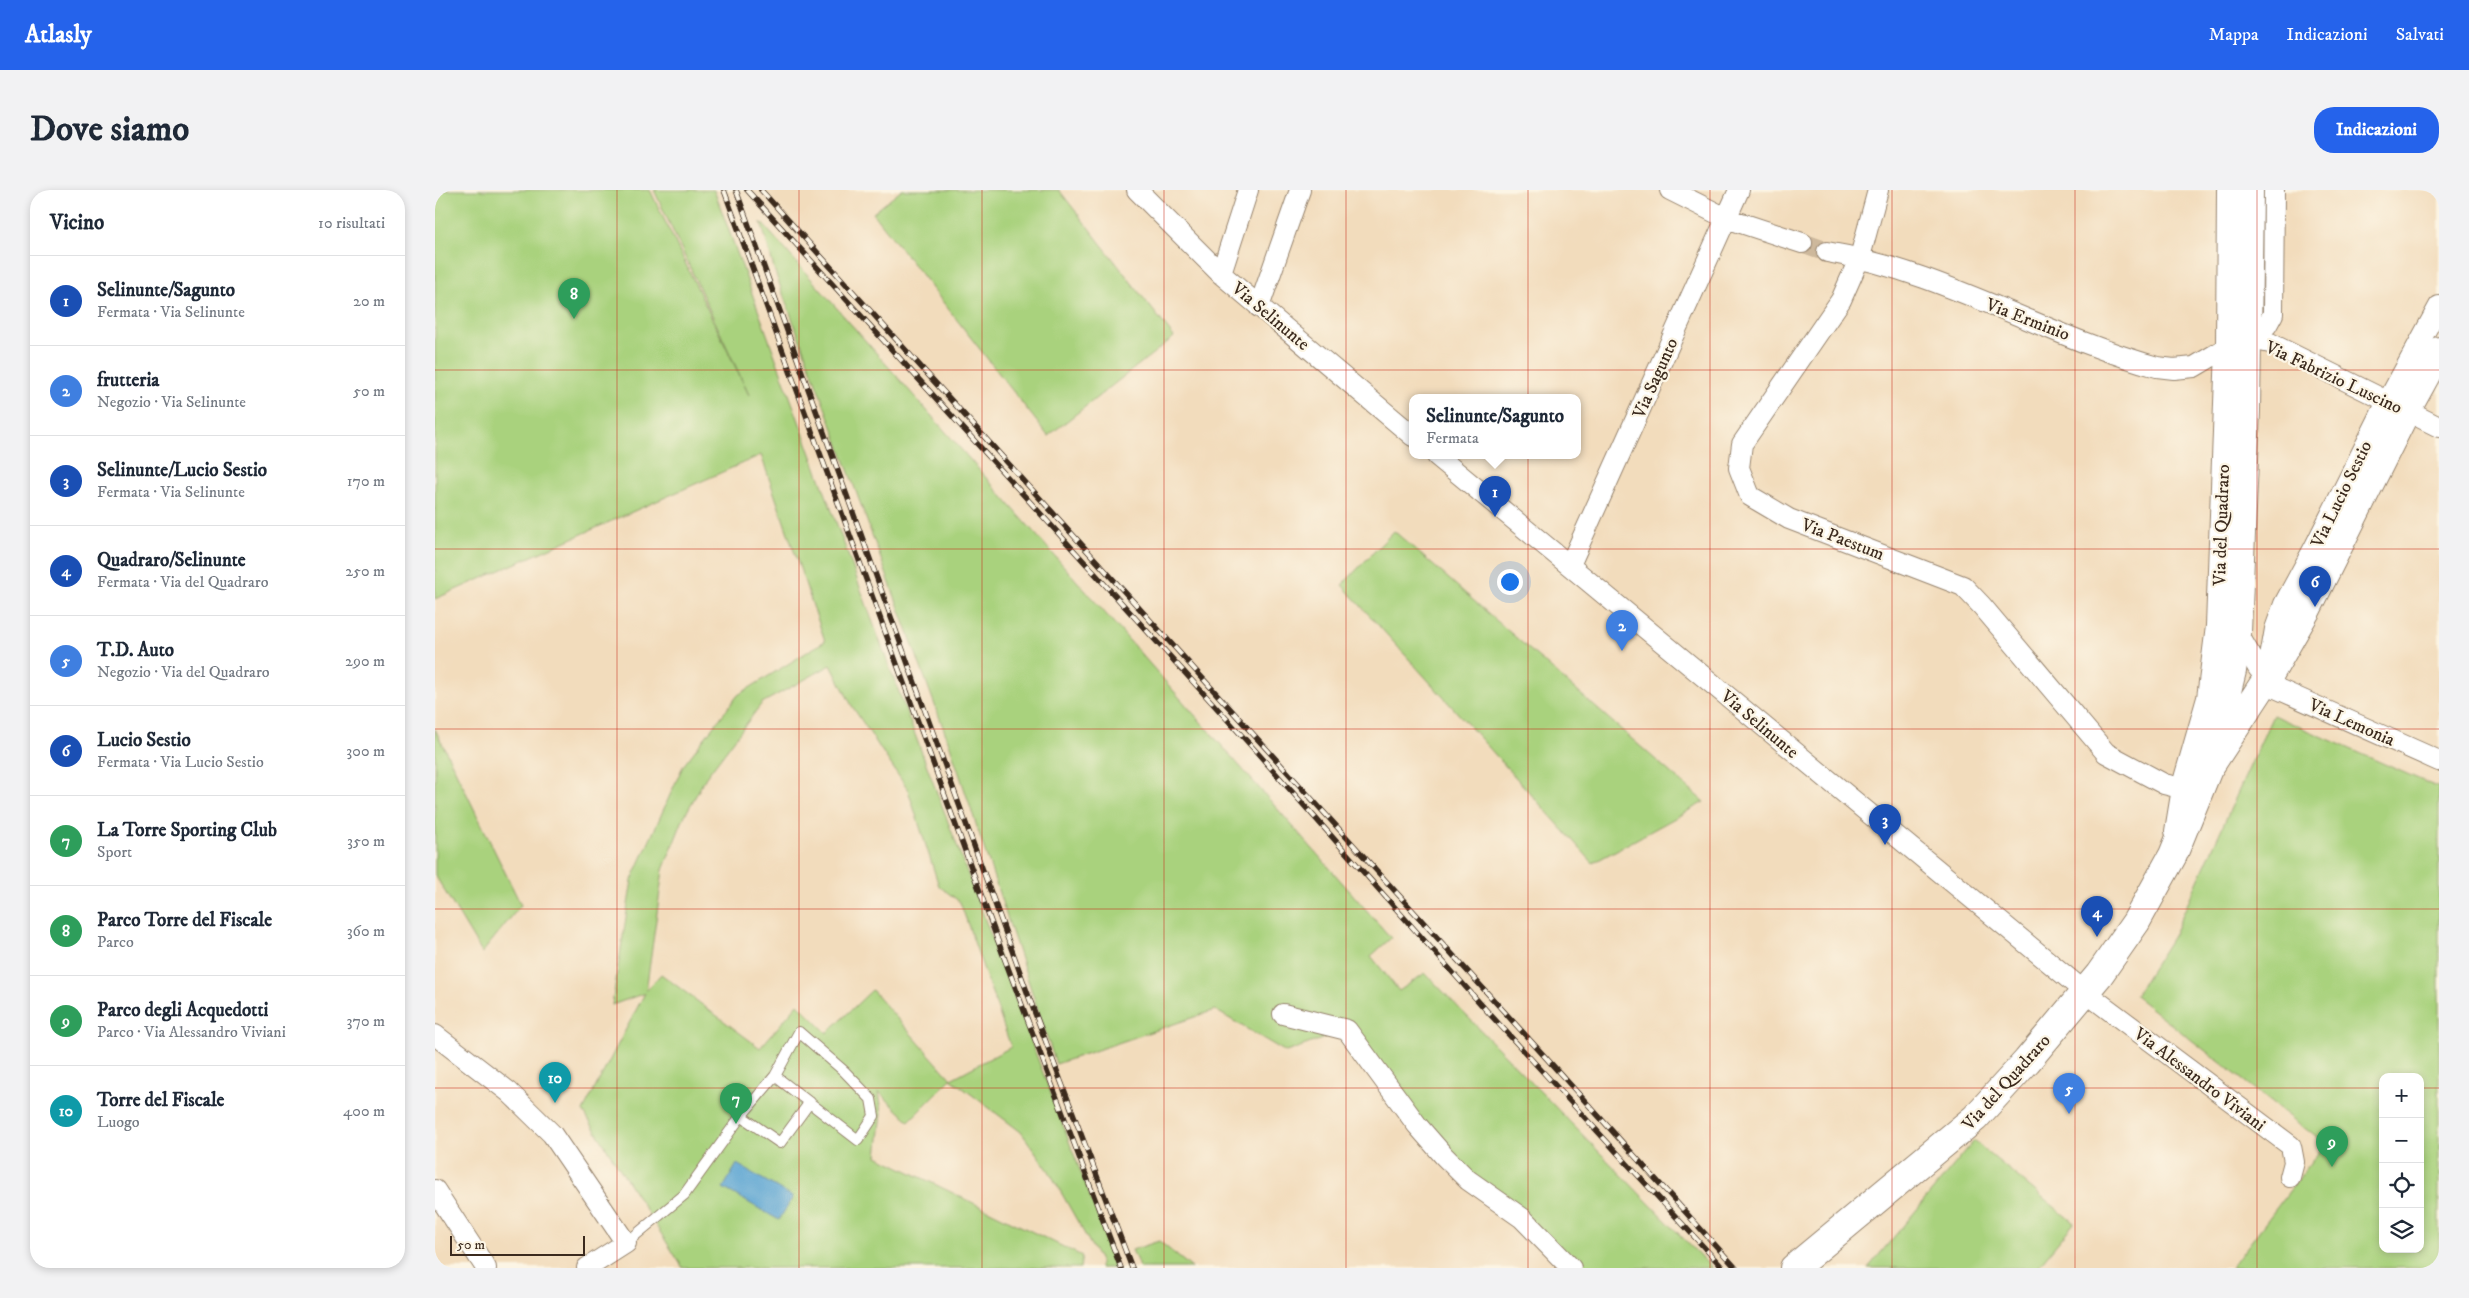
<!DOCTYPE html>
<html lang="it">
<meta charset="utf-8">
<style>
:root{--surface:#fff;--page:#f2f2f3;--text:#1f2937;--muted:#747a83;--line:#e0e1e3;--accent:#2563eb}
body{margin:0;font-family:"IM FELL DW Pica",serif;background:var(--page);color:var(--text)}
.controls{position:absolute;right:15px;bottom:15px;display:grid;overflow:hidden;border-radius:10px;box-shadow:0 2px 8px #0003}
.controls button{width:45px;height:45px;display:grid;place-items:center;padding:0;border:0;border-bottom:1px solid var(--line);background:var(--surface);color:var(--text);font:25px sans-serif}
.scale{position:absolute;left:15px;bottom:12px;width:135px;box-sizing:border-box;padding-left:5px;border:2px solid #3b2a1e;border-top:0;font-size:14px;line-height:18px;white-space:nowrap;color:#3b2a1e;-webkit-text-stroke:4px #fcf5e5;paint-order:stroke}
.you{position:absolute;left:1074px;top:391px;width:18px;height:18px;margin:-12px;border:4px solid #fff;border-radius:50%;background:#1a73e8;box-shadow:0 0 0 8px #1a73e833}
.badge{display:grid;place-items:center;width:32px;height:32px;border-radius:50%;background:var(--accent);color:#fff;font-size:16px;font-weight:700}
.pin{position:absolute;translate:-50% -41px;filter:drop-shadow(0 1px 2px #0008)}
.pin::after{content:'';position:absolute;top:26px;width:18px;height:15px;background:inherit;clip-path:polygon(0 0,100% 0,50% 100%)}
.popup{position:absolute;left:974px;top:204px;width:172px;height:65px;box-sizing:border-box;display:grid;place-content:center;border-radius:10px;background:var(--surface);filter:drop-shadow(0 1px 4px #0005);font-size:16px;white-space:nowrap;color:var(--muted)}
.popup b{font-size:19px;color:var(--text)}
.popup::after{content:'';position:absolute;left:50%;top:100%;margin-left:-10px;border:10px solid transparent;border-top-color:var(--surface)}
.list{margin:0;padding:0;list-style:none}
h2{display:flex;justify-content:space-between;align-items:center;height:65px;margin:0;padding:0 20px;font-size:21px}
h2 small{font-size:16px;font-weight:400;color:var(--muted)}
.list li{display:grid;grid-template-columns:32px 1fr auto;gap:15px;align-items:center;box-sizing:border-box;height:90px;padding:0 20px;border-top:1px solid var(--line)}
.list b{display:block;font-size:19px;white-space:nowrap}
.list p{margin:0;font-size:16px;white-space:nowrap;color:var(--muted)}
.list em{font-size:16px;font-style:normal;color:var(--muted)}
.icon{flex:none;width:28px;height:28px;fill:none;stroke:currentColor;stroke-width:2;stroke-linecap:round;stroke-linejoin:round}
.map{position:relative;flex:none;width:2004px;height:1078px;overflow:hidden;border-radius:20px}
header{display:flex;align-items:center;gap:30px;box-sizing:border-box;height:70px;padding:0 25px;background:var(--accent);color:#fff}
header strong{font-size:24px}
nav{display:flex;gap:28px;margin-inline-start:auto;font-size:18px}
.intro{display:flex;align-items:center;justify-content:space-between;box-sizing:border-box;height:120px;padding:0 30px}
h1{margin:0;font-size:35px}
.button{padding:12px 22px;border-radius:20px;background:var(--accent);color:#fff;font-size:18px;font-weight:700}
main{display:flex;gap:30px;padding:0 30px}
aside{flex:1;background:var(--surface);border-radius:20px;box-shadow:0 2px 8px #0003}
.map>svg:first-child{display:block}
.green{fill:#a9d27d;stroke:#727e4e;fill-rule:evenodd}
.water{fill:#5ca5d3;stroke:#4c6878}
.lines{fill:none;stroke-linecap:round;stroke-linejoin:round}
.street-tunnel{stroke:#cdb89c;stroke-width:20;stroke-dasharray:20 10;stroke-linecap:butt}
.lane-casing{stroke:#96836d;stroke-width:12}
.street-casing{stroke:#96836d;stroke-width:22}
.secondary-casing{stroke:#96836d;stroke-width:30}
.lane{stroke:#fff;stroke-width:10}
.street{stroke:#fff;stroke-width:20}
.secondary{stroke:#fff;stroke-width:28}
.rail-casing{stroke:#3b2a1e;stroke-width:5.5}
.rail{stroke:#fcf5e5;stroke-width:4;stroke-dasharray:11;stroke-linecap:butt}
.grid{fill:none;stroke:#c8321e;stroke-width:1;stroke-opacity:0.55}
.labels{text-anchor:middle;stroke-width:4.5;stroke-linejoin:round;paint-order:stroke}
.street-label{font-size:18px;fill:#3b2a1e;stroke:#fcf5e5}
</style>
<header>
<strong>Atlasly</strong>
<nav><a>Mappa</a><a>Indicazioni</a><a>Salvati</a></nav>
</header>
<div class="intro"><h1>Dove siamo</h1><a class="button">Indicazioni</a></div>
<main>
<aside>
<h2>Vicino<small>10 risultati</small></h2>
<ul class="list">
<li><span class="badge" style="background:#1a4fb4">1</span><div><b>Selinunte/Sagunto</b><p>Fermata · Via Selinunte</p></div><em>20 m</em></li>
<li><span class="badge" style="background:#3f7fe0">2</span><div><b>frutteria</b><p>Negozio · Via Selinunte</p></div><em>50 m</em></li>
<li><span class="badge" style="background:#1a4fb4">3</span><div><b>Selinunte/Lucio Sestio</b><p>Fermata · Via Selinunte</p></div><em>170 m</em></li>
<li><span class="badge" style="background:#1a4fb4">4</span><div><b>Quadraro/Selinunte</b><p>Fermata · Via del Quadraro</p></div><em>250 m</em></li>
<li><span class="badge" style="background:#3f7fe0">5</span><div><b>T.D. Auto</b><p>Negozio · Via del Quadraro</p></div><em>290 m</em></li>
<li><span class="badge" style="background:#1a4fb4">6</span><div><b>Lucio Sestio</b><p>Fermata · Via Lucio Sestio</p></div><em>300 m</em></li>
<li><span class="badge" style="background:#2e9e5b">7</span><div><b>La Torre Sporting Club</b><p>Sport</p></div><em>350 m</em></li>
<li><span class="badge" style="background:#2e9e5b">8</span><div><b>Parco Torre del Fiscale</b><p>Parco</p></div><em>360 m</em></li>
<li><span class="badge" style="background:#2e9e5b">9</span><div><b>Parco degli Acquedotti</b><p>Parco · Via Alessandro Viviani</p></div><em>370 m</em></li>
<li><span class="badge" style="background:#0f9aa8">10</span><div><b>Torre del Fiscale</b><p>Luogo</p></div><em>400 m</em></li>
</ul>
</aside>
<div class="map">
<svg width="2004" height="1078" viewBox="0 0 2004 1078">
<rect width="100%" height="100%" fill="#fcf5e5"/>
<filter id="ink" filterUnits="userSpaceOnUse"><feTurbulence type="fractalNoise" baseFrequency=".02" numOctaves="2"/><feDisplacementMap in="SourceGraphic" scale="10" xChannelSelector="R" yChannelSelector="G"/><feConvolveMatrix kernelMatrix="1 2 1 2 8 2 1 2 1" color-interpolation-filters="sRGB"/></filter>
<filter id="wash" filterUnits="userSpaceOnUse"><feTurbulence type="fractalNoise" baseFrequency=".0096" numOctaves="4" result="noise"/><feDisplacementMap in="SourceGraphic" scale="20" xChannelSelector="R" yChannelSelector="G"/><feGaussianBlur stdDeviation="1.12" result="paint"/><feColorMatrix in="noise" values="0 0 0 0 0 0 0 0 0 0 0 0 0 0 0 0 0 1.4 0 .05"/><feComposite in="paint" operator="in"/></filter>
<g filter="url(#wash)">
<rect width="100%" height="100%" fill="#f2dcbc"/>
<path class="green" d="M 0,0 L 215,0 L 314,205 L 219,0 L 279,0 L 451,468 L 682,1078 L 665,1078 L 665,1071 L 614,981 L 586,942 L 516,889 L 474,931 L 444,902 L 447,923 L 442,966 L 647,1066 L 645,1078 L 248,1078 L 148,921 L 210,803 L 177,815 L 197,690 L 248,576 L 303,505 L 390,451 L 326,265 L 0,409 ZM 396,475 L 417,516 L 473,600 L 504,696 L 525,712 L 576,857 L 516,889 L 437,800 L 392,843 L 363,814 L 325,858 L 226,784 L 211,801 L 228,680 L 249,627 L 271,587 L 327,513 Z
M 467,0 L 624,0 L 739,147 L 613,246 L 438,23 Z
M 326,32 L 956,748 L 936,766 L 964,801 L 990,783 L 1277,1078 L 1132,1078 L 1033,990 L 912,840 L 851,862 L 780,820 L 621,874 L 515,556 L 340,82 Z
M 959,341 L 1269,612 L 1158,673 L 907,395 Z
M 1838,525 L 2004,598 L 2004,1078 L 1796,1078 L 1890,954 L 1700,806 L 1738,746 ZM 1948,887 L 1985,887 L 1985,1059 L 1948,1059 Z
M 0,539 L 86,715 L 47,763 L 0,685 Z
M 1539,951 L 1639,1033 L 1602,1078 L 1433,1078 Z
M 724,1051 L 757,1078 L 705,1078 L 697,1060 Z"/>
<path class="water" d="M 302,974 L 358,1007 L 344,1030 L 288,998 Z"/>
</g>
<g filter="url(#ink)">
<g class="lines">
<path class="street-tunnel" d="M 1367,53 L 1392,62"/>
<g class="lane-casing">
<path id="lane" d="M 306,926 L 345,953 L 375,912
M 191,1053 L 249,1005 L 306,926 L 340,886 L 364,842 L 409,881 L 436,909 L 439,926 L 423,950 L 340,886"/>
</g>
<g class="street-casing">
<path id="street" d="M 702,0 L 786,84 L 978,246
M 1235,0 L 1291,28 L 1367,53
M 1443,0 L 1425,67 L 1406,110 L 1307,254 L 1304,278 L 1315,306 L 1354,329 L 1528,396 L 1547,416 L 1671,563 L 1729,594 L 1762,602
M 1392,62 C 1507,81 1610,146 1722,177 L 1739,179 L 1759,177 L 1791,158 L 1825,151 L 1835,153 L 2004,237
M 786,84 L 813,0
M 824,117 L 865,0
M 1812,155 L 1832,135 L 1838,124 L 1839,0
M 1002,266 L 1650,802 L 1856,956 L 1859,972 L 1855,987
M 1135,375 L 1304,0
M 1796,441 L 1802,442 L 1823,478 L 1843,499 L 2004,571
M 1833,479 L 1840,439 L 1849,414 L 1880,356 L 1952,212 L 2004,116
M 1740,641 L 1748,592 L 1772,508 L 1781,436 L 1791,158 L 1792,0
M 848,824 L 912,840 L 982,935 L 1009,966 L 1033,990 L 1087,1028 L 1136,1078
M 0,845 L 74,902 L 117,944 L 191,1053 L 152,1078
M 0,1000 L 51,1078"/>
</g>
<g class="secondary-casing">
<path id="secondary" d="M 1778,558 L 1797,481 L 1802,442 L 1811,221 L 1814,0
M 1359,1078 L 1540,928 L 1592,871 L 1664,785 L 1701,732 L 1738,665 L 1773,579 L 1832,489 L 1872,419 L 1971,221 L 2004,161"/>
</g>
<use href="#lane" class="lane"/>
<use href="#street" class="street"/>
<use href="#secondary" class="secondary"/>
<g class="rail-casing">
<path id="rail" d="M 289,0 L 567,762 L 686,1078
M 301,0 L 595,810 L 697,1078
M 312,0 L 819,559 L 1052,821 L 1288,1078
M 326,0 L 1301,1078"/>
</g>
<use href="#rail" class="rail"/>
</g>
</g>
<path class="grid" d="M 182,0 L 182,1078M 364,0 L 364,1078M 547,0 L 547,1078M 729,0 L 729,1078M 911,0 L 911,1078M 1093,0 L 1093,1078M 1275,0 L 1275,1078M 1457,0 L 1457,1078M 1640,0 L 1640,1078M 1822,0 L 1822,1078M 0,180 L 2004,180M 0,359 L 2004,359M 0,539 L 2004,539M 0,719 L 2004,719M 0,898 L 1948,898M 1985,898 L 2004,898"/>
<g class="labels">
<g class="street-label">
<text transform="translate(836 126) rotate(40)" y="6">Via Selinunte</text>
<text transform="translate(1593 129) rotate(21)" y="6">Via Erminio</text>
<text transform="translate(1899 187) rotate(25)" y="6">Via Fabrizio Luscino</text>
<text transform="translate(1220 188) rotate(-66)" y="6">Via Sagunto</text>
<text transform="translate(1906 304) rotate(-64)" y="6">Via Lucio Sestio</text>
<text transform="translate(1786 335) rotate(-88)" y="6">Via del Quadraro</text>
<text transform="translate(1408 349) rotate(21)" y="6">Via Paestum</text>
<text transform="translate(1917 532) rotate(24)" y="6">Via Lemonia</text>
<text transform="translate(1325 534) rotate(40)" y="6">Via Selinunte</text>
<text transform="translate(1765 889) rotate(37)" y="6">Via Alessandro Viviani</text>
<text transform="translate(1571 892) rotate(-48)" y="6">Via del Quadraro</text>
</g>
</g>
</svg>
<div class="controls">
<button>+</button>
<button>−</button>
<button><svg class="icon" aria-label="locate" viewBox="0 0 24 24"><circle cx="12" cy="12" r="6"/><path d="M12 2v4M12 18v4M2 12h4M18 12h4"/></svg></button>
<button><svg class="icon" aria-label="layers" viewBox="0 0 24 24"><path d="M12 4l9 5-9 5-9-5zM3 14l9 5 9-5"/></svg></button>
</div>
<div class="scale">50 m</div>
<div class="you"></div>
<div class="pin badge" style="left:1060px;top:327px;background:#1a4fb4">1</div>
<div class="popup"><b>Selinunte/Sagunto</b>Fermata</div>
<div class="pin badge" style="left:1187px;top:461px;background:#3f7fe0">2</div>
<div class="pin badge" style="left:1450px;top:655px;background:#1a4fb4">3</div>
<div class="pin badge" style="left:1662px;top:747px;background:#1a4fb4">4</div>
<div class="pin badge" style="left:1634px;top:924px;background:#3f7fe0">5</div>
<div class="pin badge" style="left:1880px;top:417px;background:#1a4fb4">6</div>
<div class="pin badge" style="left:301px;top:934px;background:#2e9e5b">7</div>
<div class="pin badge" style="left:139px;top:129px;background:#2e9e5b">8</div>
<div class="pin badge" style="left:1897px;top:977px;background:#2e9e5b">9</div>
<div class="pin badge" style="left:120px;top:913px;background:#0f9aa8">10</div>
</div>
</main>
